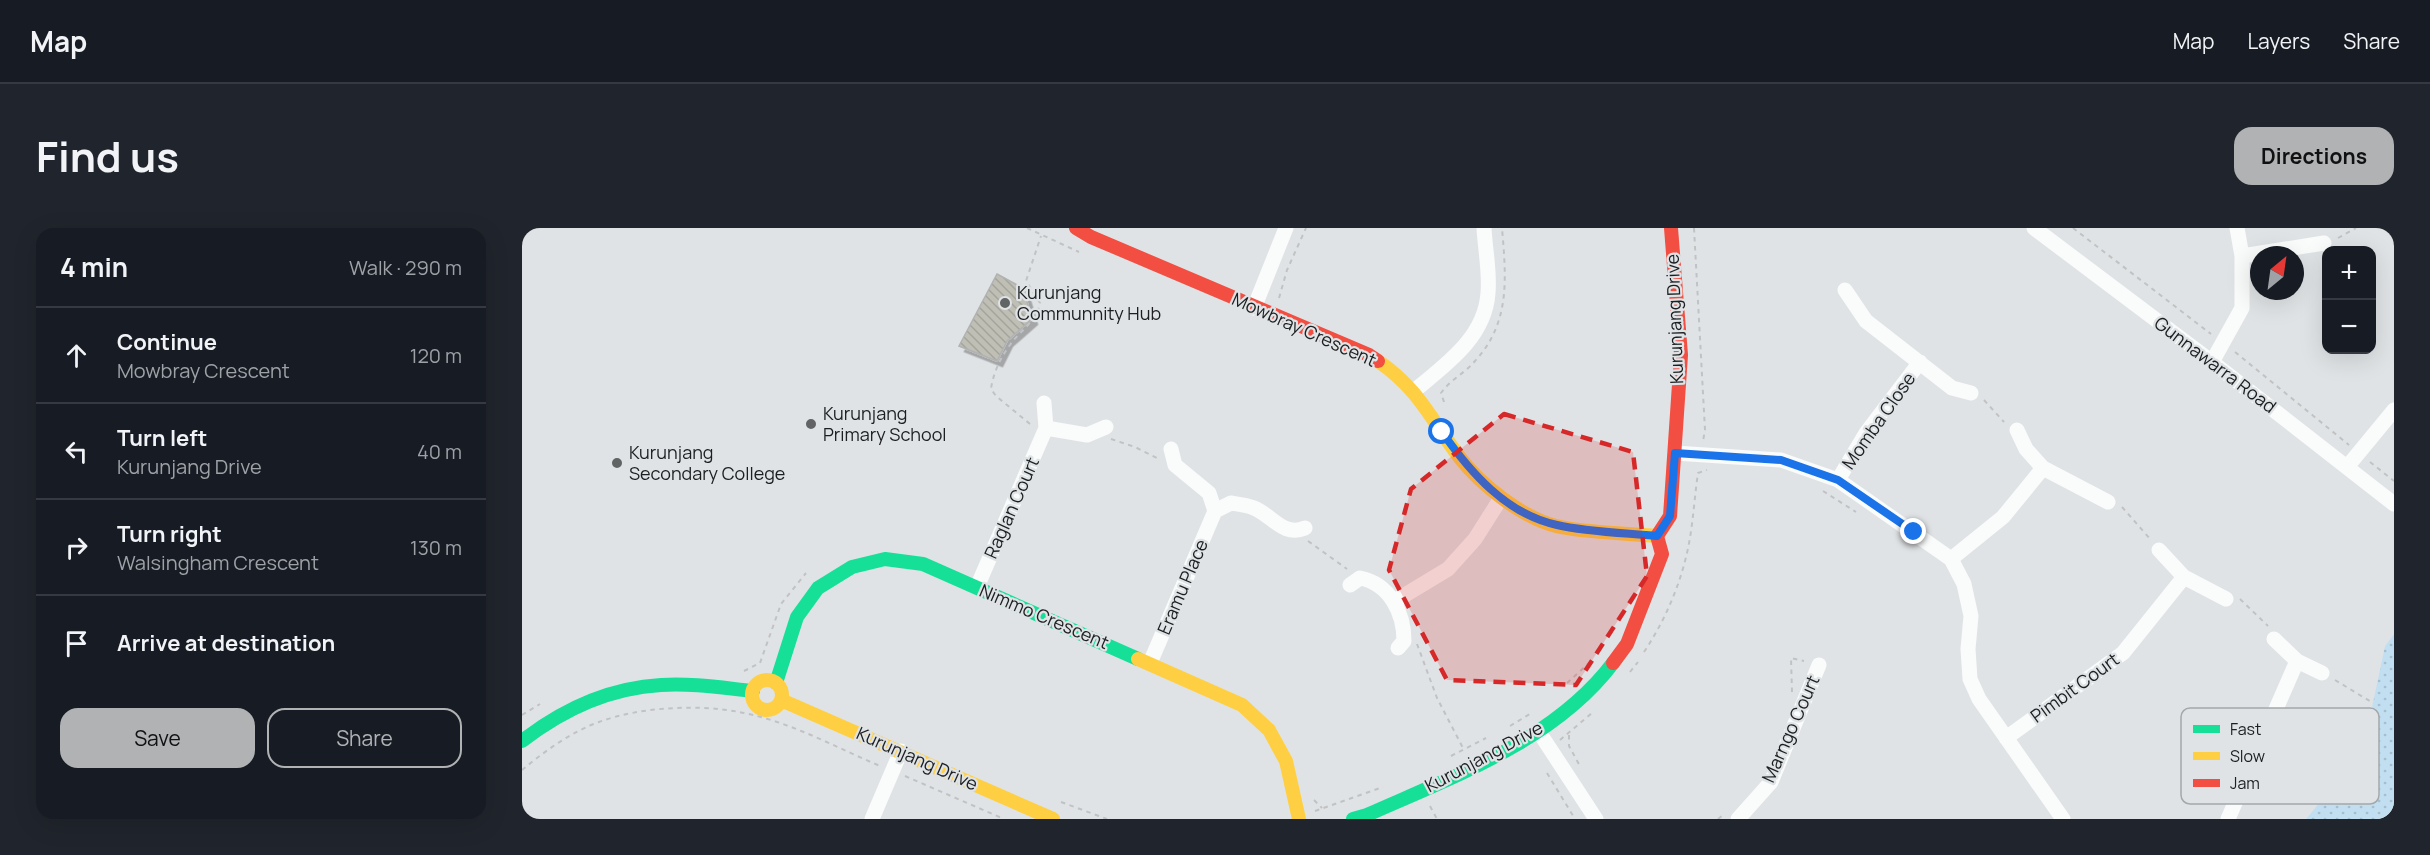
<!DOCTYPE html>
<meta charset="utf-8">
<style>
:root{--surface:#171b24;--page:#20242c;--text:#f1f3f6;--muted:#9ea1a6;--line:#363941;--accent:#b0b2b4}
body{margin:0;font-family:Manrope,sans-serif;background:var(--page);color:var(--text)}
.controls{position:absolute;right:18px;top:18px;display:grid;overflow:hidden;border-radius:12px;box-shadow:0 6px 24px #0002}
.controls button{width:54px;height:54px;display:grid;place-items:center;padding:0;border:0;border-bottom:2px solid var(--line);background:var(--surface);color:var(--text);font:30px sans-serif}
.compass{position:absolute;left:1728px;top:18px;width:54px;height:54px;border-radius:50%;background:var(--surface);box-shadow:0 6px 24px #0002;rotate:29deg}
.stop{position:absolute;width:18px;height:18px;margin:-14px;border:4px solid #1a73e8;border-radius:50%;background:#fff}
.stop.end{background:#1a73e8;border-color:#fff;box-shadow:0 2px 6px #0008}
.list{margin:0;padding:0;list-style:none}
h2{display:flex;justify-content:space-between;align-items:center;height:78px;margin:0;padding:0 24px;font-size:26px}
h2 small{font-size:20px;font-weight:400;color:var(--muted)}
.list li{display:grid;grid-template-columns:39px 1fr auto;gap:18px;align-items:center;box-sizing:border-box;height:96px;padding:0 24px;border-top:2px solid var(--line)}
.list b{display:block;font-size:22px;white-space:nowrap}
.list p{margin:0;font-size:20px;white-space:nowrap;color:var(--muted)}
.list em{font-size:20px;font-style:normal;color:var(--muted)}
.actions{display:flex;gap:12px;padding:18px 24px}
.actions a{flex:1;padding:14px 0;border:2px solid var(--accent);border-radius:18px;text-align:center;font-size:21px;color:var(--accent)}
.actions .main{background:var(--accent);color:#111}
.icon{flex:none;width:33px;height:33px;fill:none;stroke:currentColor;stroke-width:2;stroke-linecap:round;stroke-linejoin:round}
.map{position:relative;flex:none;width:1872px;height:591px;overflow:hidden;border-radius:18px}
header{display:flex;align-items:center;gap:36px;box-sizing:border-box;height:84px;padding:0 30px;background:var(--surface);border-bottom:2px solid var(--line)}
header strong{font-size:28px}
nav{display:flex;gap:33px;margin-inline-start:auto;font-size:21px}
.intro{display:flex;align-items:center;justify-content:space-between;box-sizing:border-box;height:144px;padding:0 36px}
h1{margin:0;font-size:42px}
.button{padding:15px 27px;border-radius:18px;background:var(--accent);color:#111;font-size:21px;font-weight:700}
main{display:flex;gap:36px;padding:0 36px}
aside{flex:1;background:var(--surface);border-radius:18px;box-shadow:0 6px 24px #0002}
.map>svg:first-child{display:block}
.grass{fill:url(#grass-dots)}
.building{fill:url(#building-back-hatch);stroke:#b1b3b2;stroke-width:1.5;filter:url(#shadow)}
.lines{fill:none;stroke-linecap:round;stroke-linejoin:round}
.path{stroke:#c1c2c3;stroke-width:2;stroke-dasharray:4.5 4.5;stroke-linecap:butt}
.street{stroke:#fafbfb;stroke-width:15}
.fast{stroke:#16e098;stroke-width:14}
.slow{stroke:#ffcf43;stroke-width:14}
.jam{stroke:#f24e42;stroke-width:14}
.route{stroke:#1a73e8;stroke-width:8}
.marked{fill:#d62828;fill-opacity:0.2;stroke:#d62828;stroke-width:4.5;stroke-dasharray:12 8;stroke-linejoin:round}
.poi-dot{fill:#616364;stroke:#dfe3e6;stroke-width:2}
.labels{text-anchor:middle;stroke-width:4.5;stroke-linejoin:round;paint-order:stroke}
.poi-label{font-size:18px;fill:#1c1e1f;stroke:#dfe3e6;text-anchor:start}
.street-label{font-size:18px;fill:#1c1e1f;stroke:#dfe3e6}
.key{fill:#dfe3e6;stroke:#a4a8aa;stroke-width:1.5}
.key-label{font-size:16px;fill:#1c1e1f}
</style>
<header>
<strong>Map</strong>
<nav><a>Map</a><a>Layers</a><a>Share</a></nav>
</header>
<div class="intro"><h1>Find us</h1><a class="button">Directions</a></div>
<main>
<aside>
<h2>4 min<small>Walk · 290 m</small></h2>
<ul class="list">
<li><svg class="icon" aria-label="ahead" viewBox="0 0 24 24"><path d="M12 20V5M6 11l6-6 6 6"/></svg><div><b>Continue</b><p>Mowbray Crescent</p></div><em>120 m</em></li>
<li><svg class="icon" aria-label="left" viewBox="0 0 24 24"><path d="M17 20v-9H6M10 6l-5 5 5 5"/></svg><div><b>Turn left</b><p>Kurunjang Drive</p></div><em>40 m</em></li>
<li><svg class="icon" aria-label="right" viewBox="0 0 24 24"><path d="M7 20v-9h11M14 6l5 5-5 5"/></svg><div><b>Turn right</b><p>Walsingham Crescent</p></div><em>130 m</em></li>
<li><svg class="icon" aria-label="arrive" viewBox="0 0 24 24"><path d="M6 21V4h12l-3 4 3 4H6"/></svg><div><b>Arrive at destination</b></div></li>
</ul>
<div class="actions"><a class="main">Save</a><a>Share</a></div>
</aside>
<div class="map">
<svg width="1872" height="591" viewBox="0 0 1872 591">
<defs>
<pattern id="grass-dots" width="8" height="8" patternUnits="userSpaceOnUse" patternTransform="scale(1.5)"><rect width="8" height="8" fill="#c2dff1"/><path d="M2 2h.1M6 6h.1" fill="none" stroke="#a6bfce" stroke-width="1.8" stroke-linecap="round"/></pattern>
<pattern id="building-back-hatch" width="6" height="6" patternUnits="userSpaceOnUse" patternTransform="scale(1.5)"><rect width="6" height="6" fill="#c0bfb6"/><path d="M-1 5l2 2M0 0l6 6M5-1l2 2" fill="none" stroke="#a4a49c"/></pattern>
<filter id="shadow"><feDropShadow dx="5.5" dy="5.5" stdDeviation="0" flood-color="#0004"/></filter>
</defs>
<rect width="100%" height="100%" fill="#e0e3e5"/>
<path class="grass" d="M 1872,406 L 1872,591 L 1784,591 L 1841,522 L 1863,418 Z"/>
<path class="building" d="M 475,46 L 501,60 L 510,91 L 485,113 L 475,133 L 437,118 Z"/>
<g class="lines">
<path class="path" d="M 505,0 L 557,24
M 1172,0 L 1183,202 L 1181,213
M 1551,0 L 1689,106
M 1816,10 L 1834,0
M 757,70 L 765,42 L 784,0
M 1713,124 L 1827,217
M 1462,172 L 1482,194
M 922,174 L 919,165 C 928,152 943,145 953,133 C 989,94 984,49 980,0
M 508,196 L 474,168 L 469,161 C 471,146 478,130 488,117 C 498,102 514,95 518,75 L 504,53 L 519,8
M 589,211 L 613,219 L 637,231
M 1848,234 L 1872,253
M 1301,263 L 1334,284
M 1600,279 L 1629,312
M 786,313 L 825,341
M 1718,371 L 1746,398
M 895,416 L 915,470 L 941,520
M 1122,424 C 1142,394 1157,360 1165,325 C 1171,299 1172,272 1176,245 L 1185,242
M 222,443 L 238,435 L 259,376 L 284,345
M 1108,444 L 1116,434
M 1813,452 L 1851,475
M 1045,455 L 1067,435
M 1270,464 L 1269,430 L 1282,433
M 0,487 L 18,476
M 988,498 L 1011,484
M 1047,507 L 1047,518 L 1059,540
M 1038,512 L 1070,485
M 929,528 L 964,510
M 0,542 C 23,523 49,504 77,494 C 117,479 176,476 217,484 C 267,493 313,519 358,538
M 1025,545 L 1053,591
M 383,548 L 482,591
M 792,572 L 800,580
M 539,574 L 585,591
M 908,578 L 915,591
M 793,583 L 861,559
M 1196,591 L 1201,587"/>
<path class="street" d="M 1512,0 L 1690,134 L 1872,276
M 1720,28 L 1802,15
M 1323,62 L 1344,93 L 1430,160 L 1449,165
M 732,80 L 764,0
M 1690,134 L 1720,80 L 1720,28 L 1715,0
M 892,163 C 923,137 963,110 966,65 C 968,44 963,21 962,0
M 522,175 L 524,200
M 1495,202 L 1504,221 L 1521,240 L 1586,274
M 649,221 L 653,237 L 687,265 L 693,283
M 1153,225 L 1259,232 L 1316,252 L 1429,331 L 1442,356 L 1449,388 L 1446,421 L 1448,451 L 1457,471 L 1541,591
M 1825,239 L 1872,182
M 1316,252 L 1344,205 L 1398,134
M 1637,322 L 1662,349 L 1704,371
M 1429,331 L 1481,289 L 1521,240
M 828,357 L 838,350 C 868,356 882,385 882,413 L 876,420
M 455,359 L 524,200 L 565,207 L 584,199
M 873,373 L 926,341 L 953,311 L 979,270
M 1752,411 L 1775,433 L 1800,445
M 628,435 L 693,283 L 709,275 C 716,276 725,277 732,280 C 751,288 761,309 783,300
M 1017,504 L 1074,591
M 1484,510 L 1601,425 L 1662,349
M 350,591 L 379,523
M 1216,591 L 1249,554 L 1297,437
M 1706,591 L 1775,433"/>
<path class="fast" d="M 254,455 L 275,389 L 296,360 L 330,339 L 363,331 L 401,336 L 616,431
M 0,513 C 40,482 88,460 139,457 C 170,455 201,460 231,463
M 831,591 L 845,587 C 932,548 1032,513 1091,435"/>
<path class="slow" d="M 856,133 C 898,162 909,192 938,230 C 959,257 1001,290 1034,298 C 1063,305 1105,305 1135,308
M 616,431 L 720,477 L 747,502 L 764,533 L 777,591
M230 467a15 15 0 1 1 30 0a15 15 0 1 1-30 0Z
M 259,472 L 531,591"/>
<path class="jam" d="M 554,0 L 569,9 L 847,127 L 856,133
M 1091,435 L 1105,416 L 1140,326 L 1135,308 L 1148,288 L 1159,127 L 1149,0"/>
</g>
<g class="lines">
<path class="route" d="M 920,204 C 948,244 984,286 1035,297 C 1065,304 1104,305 1135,308 L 1148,288 L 1153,225 L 1259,232 L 1316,252 L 1392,304"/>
</g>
<path class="marked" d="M 982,186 L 1111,224 L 1125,348 L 1054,457 L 925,452 L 867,342 L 889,261 Z"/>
<g class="poi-dot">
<circle cx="483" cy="75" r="6"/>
<circle cx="289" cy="196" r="6"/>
<circle cx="95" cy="235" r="6"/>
</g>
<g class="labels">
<g class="poi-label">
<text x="495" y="71">Kurunjang<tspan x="495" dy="21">Communnity Hub</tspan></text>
<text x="301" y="192">Kurunjang<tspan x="301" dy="21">Primary School</tspan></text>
<text x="107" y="231">Kurunjang<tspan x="107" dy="21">Secondary College</tspan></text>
</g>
<g class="street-label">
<text transform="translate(1153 91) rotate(-92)" y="6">Kurunjang Drive</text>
<text transform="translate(782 102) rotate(24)" y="6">Mowbray Crescent</text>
<text transform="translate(1693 137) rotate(37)" y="6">Gunnawarra Road</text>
<text transform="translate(1357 193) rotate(-55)" y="6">Momba Close</text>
<text transform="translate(490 280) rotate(-66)" y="6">Raglan Court</text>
<text transform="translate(661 359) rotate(-67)" y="6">Eramu Place</text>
<text transform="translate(522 389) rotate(23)" y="6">Nimmo Crescent</text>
<text transform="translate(1553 460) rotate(-36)" y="6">Pimbit Court</text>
<text transform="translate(1269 501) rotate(-66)" y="6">Marngo Court</text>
<text transform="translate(962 529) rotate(-28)" y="6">Kurunjang Drive</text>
<text transform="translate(395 531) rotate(24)" y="6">Kurunjang Drive</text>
</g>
</g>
<rect x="1659" y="480" width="198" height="96" rx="9" class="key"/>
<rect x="1671" y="497" width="27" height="8" fill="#16e098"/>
<rect x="1671" y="524" width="27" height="8" fill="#ffcf43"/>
<rect x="1671" y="551" width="27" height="8" fill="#f24e42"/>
<g class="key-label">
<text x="1708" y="507">Fast</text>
<text x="1708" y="534">Slow</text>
<text x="1708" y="561">Jam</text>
</g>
</svg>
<div class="controls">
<button>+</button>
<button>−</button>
</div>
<svg class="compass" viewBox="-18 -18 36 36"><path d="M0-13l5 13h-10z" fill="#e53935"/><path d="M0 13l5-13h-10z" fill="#9ea1a6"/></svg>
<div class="stop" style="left:920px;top:204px"></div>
<div class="stop end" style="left:1392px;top:304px"></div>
</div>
</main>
